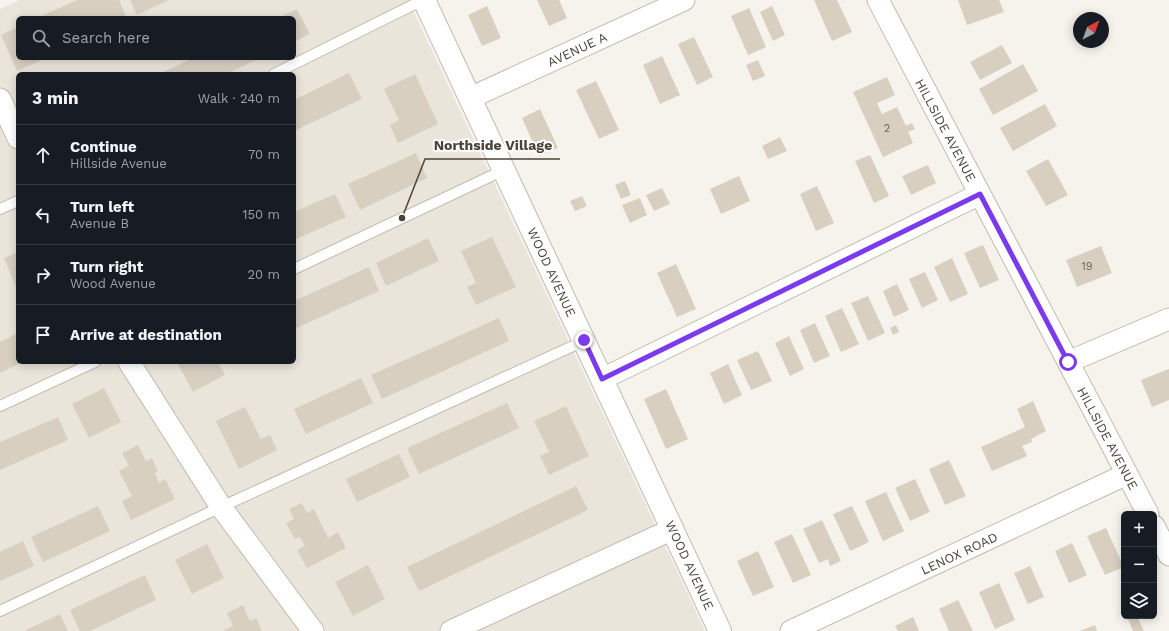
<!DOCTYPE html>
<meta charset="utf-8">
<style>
:root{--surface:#171b24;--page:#242831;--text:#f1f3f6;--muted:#9ea1a6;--line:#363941}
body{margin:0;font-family:"Work Sans",sans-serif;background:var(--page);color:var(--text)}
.controls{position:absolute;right:12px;bottom:12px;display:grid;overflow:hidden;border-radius:6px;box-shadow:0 2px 10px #0003}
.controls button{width:36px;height:36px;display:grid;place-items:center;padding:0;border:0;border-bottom:1px solid var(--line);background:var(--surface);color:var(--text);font:20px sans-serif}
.compass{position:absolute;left:1073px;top:12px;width:36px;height:36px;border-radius:50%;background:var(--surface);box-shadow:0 2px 10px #0003;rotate:41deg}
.stop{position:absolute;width:12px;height:12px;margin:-9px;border:3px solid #7c3aed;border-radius:50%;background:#fff}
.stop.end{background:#7c3aed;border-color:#fff;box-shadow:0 1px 4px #0008}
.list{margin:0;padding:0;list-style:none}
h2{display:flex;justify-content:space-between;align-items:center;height:52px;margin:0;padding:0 16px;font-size:17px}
h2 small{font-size:13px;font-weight:400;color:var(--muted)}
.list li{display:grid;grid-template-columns:26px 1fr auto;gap:12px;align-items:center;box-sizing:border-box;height:60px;padding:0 16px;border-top:1px solid var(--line)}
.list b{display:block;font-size:15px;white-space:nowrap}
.list p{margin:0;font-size:13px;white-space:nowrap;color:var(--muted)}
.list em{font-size:13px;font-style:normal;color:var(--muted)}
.icon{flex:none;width:22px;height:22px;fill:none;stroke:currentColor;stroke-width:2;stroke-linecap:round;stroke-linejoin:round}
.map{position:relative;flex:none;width:1169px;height:631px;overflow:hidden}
.search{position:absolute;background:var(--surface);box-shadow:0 2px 10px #0003;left:16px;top:16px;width:280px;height:44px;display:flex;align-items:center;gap:10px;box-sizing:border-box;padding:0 14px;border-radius:6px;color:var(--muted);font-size:15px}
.panel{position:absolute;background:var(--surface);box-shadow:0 2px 10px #0003;left:16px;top:72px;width:280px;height:292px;border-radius:6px}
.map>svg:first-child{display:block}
.residential{fill:#eae5da;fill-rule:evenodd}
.building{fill:#d8cfc1}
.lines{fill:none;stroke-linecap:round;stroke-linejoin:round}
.service-casing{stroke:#c2bbae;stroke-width:12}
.minor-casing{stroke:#c2bbae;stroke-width:23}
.tertiary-casing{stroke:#c2bbae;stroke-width:24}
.service{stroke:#fff;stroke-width:10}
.minor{stroke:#fff;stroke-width:21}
.tertiary{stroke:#fff;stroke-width:22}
.route{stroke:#7c3aed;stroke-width:5}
.labels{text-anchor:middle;stroke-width:4;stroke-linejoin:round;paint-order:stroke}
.number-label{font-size:11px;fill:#6e675b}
.street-label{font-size:13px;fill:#4b4439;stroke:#fff}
.leader{fill:none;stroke:#4b4439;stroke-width:1.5}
.callout-dot{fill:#4b4439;stroke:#fff;stroke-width:1.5}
.callout-label{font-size:14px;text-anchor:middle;font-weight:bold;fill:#4b4439;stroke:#fff;stroke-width:4;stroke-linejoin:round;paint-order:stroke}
</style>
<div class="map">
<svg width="1169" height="631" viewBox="0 0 1169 631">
<rect width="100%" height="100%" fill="#f6f3ec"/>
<path class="residential" d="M 20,0 L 408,0 L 705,631 L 0,631 L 0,9 ZM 18,18 L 294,18 L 294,58 L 18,58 ZM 18,74 L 294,74 L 294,362 L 18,362 Z"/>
<path class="building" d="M 77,0 L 119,0 L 127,18 L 37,18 Z
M 130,0 L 169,0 L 137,15 Z
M 537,0 L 559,0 L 567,18 L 549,26 Z
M 814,0 L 837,0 L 852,32 L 832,41 Z
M 958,0 L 999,0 L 1004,12 L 967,25 Z
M 487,6 L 501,38 L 482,46 L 468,15 Z
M 772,6 L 785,35 L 773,41 L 760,12 Z
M 749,8 L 766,47 L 748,55 L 731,16 Z
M 297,9 L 310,34 L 294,42 L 294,18 L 278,18 Z
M 18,27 L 18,58 L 46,58 L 17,71 L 1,35 Z
M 694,37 L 713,77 L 697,85 L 678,44 Z
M 1002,45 L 1012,63 L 980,80 L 970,62 Z
M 662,56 L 680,95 L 660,104 L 643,65 Z
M 193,58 L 260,58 L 226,74 L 159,74 Z
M 758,60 L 765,76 L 753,81 L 746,65 Z
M 1023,64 L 1038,91 L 993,115 L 979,89 Z
M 349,73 L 362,99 L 294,131 L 294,100 Z
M 415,74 L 438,124 L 398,143 L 390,125 L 399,120 L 384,89 Z
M 887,77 L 895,95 L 877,103 L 882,114 L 897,107 L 906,126 L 912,123 L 915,129 L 908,132 L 913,143 L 883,157 L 853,92 Z
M 596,81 L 619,130 L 599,139 L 576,90 Z
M 1045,104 L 1057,126 L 1013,151 L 1000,128 Z
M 540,109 L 558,148 L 539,156 L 522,118 Z
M 780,137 L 787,151 L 768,159 L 762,146 Z
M 416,153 L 427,178 L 360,210 L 348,184 Z
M 870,155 L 889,196 L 874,203 L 855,161 Z
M 1048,159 L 1068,195 L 1046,206 L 1026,171 Z
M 928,165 L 936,183 L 911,195 L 902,176 Z
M 739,176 L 750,201 L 721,214 L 710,189 Z
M 625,181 L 631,195 L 621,199 L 615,185 Z
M 817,186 L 834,223 L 816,231 L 800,194 Z
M 662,188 L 670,204 L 654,211 L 646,195 Z
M 335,194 L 346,217 L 294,240 L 294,212 Z
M 582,196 L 587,206 L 575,211 L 570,201 Z
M 640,198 L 647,215 L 630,223 L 622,205 Z
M 492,237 L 516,287 L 476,305 L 467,287 L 476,283 L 461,251 Z
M 428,238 L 439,261 L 386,286 L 376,263 Z
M 983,245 L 999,280 L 980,288 L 964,253 Z
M 1101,246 L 1112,273 L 1077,287 L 1066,260 Z
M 18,252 L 18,292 L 4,258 Z
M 952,258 L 968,294 L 950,302 L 934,267 Z
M 676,264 L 696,309 L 677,317 L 657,273 Z
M 369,267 L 379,291 L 294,329 L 294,301 Z
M 925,272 L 938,300 L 922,308 L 909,279 Z
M 897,284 L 909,310 L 894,317 L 883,291 Z
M 868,296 L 885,333 L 868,341 L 851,303 Z
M 842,308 L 859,344 L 841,352 L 825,316 Z
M 499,318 L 509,341 L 382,399 L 371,375 Z
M 815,323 L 830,356 L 814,363 L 800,330 Z
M 896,325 L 899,332 L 893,335 L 890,328 Z
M 16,334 L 18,339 L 18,362 L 23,362 L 0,373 L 0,342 Z
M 789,336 L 804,369 L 790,376 L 775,343 Z
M 758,351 L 772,381 L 751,390 L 737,360 Z
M 177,362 L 218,362 L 225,375 L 193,392 Z
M 728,364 L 742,395 L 724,404 L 710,373 Z
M 1169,369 L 1169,400 L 1152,407 L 1141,380 Z
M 361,378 L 373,403 L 306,434 L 294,409 Z
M 104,388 L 121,422 L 89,438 L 72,404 Z
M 666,389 L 688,439 L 666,449 L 644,399 Z
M 1033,401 L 1046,431 L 1031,439 L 1032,442 L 1022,446 L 1027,456 L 992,471 L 981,447 L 1025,427 L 1017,409 Z
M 507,403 L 519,428 L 419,474 L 407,448 Z
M 566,406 L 589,456 L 549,475 L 540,456 L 549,452 L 534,421 Z
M 245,407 L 261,439 L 270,435 L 277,450 L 239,469 L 216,421 Z
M 58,417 L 68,440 L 0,470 L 0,442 Z
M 138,445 L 146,461 L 152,458 L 158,472 L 155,473 L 159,483 L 165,479 L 175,499 L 131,520 L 122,501 L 132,496 L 119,471 L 129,466 L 122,453 Z
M 399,454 L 410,477 L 357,502 L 346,479 Z
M 949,460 L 966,496 L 945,505 L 929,469 Z
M 915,479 L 930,512 L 910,521 L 895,488 Z
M 576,486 L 588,510 L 419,591 L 407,567 Z
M 886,492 L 904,531 L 883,541 L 865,501 Z
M 302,503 L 307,513 L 314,509 L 328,538 L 338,532 L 346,548 L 307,568 L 297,550 L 305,546 L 300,537 L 295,539 L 286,523 L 294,519 L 289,509 Z
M 98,506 L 110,531 L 43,562 L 31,537 Z
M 852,506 L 869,542 L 850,551 L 833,514 Z
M 822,520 L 841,561 L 830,566 L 828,559 L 819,563 L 803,529 Z
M 1106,528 L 1124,567 L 1105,575 L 1087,536 Z
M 792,534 L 811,575 L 793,583 L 774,542 Z
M 23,541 L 34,566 L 0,581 L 0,552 Z
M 1072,543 L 1087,575 L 1069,583 L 1055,551 Z
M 207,544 L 224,578 L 192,594 L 175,560 Z
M 758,551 L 774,587 L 753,596 L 737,561 Z
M 368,565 L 385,599 L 353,616 L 335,582 Z
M 1030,566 L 1044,597 L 1028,604 L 1014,573 Z
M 145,575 L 156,600 L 90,631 L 80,631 L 70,610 Z
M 999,583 L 1015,620 L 995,629 L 979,592 Z
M 958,600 L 973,631 L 949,631 L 939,609 Z
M 243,605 L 250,621 L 256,618 L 262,631 L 223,631 L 233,626 L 227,613 Z
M 60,614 L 68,631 L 24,631 Z
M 1135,616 L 1137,616 L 1144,631 L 1133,631 L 1128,619 Z
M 913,617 L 919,631 L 898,631 L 895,626 Z
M 1095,625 L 1097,631 L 1080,631 Z"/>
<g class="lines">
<g class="service-casing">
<path id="service" d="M 274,74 L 423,0
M 0,209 L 18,201
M 294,269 L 504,170
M 0,406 L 95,362
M 0,611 L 221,507 L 584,341"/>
</g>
<g class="minor-casing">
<path id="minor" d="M 878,0 L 1148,514
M 470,98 L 684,0
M 0,99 L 18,138
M 129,362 L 221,507 L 313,631
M 1068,362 L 1169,319
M 602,379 L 980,194
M 1154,526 L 1169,555
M 451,631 L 673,529
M 791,631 L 1127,474"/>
</g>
<g class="tertiary-casing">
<path id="tertiary" d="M 424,0 L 720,631"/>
</g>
<use href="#service" class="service"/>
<use href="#minor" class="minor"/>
<use href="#tertiary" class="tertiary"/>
</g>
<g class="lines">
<path class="route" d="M 584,340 L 602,379 L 980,194 L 1068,362"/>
</g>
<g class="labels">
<g class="number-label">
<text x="887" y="132">2</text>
<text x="1087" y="270">19</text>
</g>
<g class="street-label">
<text transform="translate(577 49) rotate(-25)" y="5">AVENUE A</text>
<text transform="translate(946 130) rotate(62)" y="5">HILLSIDE AVENUE</text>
<text transform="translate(552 272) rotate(65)" y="5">WOOD AVENUE</text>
<text transform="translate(1108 438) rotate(62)" y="5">HILLSIDE AVENUE</text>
<text transform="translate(959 553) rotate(-25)" y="5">LENOX ROAD</text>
<text transform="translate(690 565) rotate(65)" y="5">WOOD AVENUE</text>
</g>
</g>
<path class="leader" d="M402 218L425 159H560"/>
<circle class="callout-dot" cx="402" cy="218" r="4"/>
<g class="callout-label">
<text x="493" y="150">Northside Village</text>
</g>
</svg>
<div class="controls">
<button>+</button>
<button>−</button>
<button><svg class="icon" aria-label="layers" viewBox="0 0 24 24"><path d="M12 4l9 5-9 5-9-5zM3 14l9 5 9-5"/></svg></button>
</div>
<svg class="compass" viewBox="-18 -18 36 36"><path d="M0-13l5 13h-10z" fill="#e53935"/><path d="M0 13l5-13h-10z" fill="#9ea1a6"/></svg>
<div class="stop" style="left:1068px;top:362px"></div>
<div class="stop end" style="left:584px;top:340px"></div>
<div class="search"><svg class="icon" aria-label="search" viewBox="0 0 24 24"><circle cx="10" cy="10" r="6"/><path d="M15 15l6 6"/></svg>Search here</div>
<section class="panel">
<h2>3 min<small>Walk · 240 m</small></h2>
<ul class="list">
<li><svg class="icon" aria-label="ahead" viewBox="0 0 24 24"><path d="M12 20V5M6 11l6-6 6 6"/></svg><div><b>Continue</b><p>Hillside Avenue</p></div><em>70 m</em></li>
<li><svg class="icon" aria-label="left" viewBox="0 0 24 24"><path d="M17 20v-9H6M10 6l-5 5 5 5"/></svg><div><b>Turn left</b><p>Avenue B</p></div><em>150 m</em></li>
<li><svg class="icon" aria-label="right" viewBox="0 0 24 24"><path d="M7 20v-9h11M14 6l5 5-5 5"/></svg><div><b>Turn right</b><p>Wood Avenue</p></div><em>20 m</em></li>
<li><svg class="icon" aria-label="arrive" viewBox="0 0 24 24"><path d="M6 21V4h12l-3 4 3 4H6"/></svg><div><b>Arrive at destination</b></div></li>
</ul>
</section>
</div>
